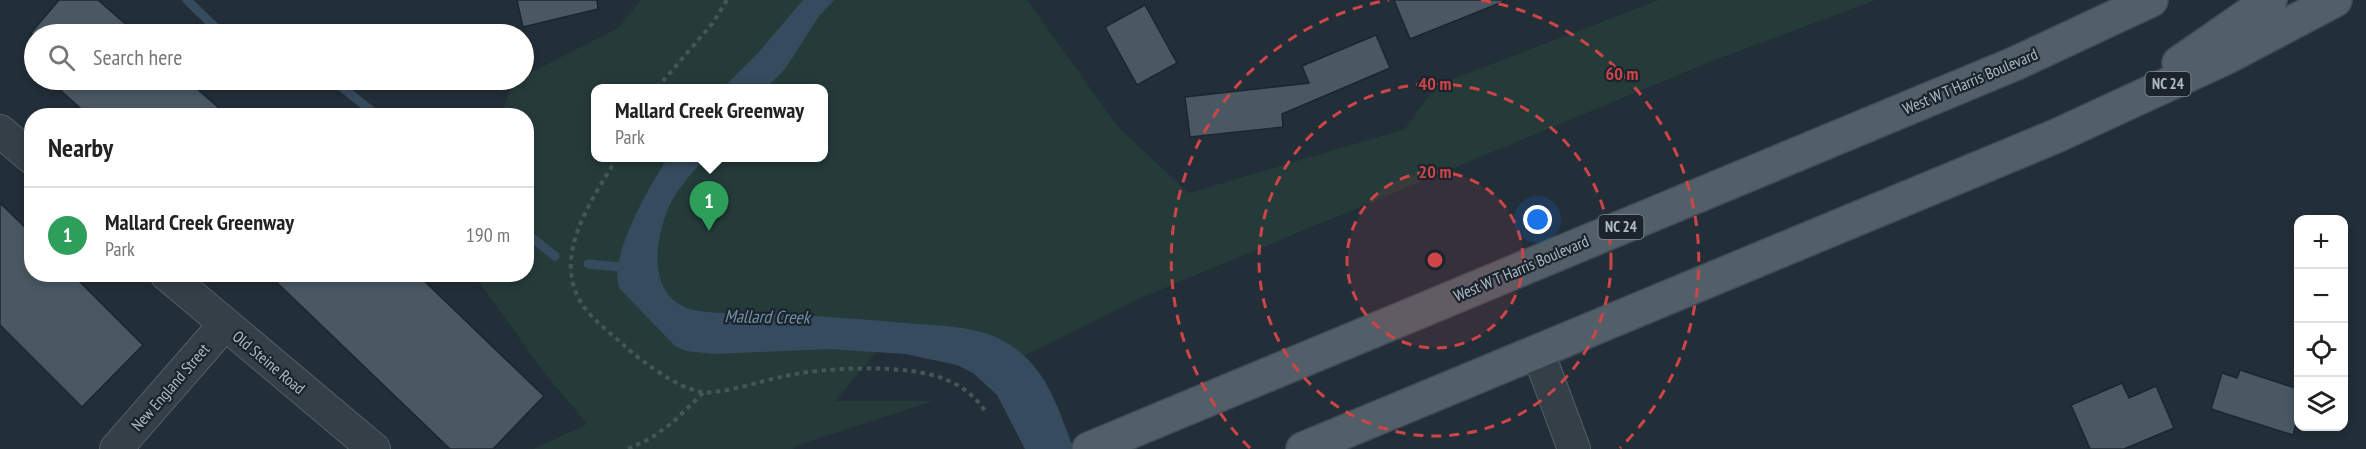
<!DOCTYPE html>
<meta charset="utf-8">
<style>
:root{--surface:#fff;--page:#f2f2f2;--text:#222;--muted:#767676;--line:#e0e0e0;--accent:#4f6880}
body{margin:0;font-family:"PT Sans Narrow",sans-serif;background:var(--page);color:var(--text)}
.controls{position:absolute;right:18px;bottom:18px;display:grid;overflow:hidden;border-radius:12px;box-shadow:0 3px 9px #0003}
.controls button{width:54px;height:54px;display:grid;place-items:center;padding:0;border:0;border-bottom:2px solid var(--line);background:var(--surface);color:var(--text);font:30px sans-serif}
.you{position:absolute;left:1538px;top:220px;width:21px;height:21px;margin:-15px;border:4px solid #fff;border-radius:50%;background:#1a73e8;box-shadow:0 0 0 9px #1a73e833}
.badge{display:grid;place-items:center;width:39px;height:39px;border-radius:50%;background:var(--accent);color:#fff;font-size:20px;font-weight:700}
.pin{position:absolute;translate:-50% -50px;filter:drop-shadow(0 2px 3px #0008)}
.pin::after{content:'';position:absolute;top:32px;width:21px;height:18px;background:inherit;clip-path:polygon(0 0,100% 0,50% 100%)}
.popup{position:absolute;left:591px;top:84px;width:237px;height:78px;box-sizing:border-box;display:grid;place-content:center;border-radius:12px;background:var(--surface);filter:drop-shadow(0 2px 4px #0005);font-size:20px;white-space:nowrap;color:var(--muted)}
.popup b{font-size:22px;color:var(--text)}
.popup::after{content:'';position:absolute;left:50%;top:100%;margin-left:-12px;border:12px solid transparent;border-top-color:var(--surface)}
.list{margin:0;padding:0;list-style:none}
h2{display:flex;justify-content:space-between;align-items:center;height:78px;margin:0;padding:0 24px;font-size:26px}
h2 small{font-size:20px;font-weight:400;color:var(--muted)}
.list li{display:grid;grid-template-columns:39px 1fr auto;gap:18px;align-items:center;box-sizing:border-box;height:96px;padding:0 24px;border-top:2px solid var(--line)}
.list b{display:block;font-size:22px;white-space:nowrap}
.list p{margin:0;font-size:20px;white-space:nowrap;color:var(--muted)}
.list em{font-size:20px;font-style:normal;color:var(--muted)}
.icon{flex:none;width:33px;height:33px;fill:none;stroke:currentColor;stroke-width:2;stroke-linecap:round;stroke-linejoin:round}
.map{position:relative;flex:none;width:2366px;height:449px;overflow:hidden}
.search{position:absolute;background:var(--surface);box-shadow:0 3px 9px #0003;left:24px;top:24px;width:510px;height:66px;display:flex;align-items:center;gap:15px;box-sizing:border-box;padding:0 21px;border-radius:33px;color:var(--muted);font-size:22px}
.panel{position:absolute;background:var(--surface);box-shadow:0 3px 9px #0003;left:24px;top:108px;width:510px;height:174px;border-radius:24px}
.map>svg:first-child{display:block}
.green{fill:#253b3a;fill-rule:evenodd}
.water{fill:#364c5e}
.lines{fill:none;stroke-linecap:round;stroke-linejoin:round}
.stream{stroke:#364c5e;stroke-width:9}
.building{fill:#4a5863;stroke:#1d262f;stroke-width:1.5}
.street-casing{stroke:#535d66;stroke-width:34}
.primary-casing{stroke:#414b54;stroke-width:36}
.path{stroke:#435757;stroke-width:4;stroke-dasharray:4.5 4.5;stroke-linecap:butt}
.street{stroke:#353f48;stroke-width:32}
.primary{stroke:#535f68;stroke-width:33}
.ring{fill:none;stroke:#ce4547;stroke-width:3;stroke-dasharray:10 8}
.labels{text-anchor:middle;stroke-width:4.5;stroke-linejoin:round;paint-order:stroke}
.shield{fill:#1b242d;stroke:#838d97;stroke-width:1.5}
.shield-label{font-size:15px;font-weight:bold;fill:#b0bac4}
.street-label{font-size:16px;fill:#b0bac4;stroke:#1b242d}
.water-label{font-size:18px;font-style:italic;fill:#718fa7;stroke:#1b242d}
.centre{fill:#ce4547;stroke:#1b242d;stroke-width:3}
.ring-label{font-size:18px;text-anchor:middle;font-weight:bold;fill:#ce4547;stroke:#1b242d;stroke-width:4.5;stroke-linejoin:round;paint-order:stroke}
</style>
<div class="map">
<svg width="2366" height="449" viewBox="0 0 2366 449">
<rect width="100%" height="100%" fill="#222e38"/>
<path class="green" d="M 641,0 L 1027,0 L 1118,127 L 1189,193 L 1405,129 L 1437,85 L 1659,0 L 1876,0 L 1709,62 L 1138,299 L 992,372 L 948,361 L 879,349 L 835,401 L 933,401 L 796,446 L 793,449 L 534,449 L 587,424 L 543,371 L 474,275 L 526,274 L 526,116 L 501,115 L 513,82 L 524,80 L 524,76 L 618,28 ZM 595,88 L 823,88 L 823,158 L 595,158 Z"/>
<path class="water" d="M 803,0 L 834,0 L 819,16 L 785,69 L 766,88 L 723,88 L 758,53 Z
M 668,158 L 705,158 C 692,173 675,191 668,209 C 655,241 648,289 684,307 C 698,314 747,314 765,314 C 812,315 859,319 906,323 C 937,326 971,325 1000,339 C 1046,363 1056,404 1074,449 L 1025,449 L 997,395 L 973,373 L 957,365 L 905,354 L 828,349 L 714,354 L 686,351 L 675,346 L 620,289 C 606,260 651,183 668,158 Z"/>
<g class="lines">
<path class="stream" d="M 187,0 L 222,34
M 320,80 L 339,85 L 378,116
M 526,233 L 555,256
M 588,264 L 631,268"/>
</g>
<path class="building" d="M 59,0 L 98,0 L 137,34 L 30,34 Z
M 517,0 L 597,0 L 598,9 L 523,27 Z
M 1394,0 L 1505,0 L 1505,1 L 1410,39 Z
M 1145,5 L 1177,63 L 1137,85 L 1105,27 Z
M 1376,35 L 1390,68 L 1282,114 L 1283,127 L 1190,137 L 1185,97 L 1309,83 L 1302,66 Z
M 49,80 L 187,80 L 228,116 L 89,116 Z
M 0,203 L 32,234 L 32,274 L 72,274 L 143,345 L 82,407 L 0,325 Z
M 268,274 L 417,274 L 544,396 L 493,449 L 450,449 Z
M 2240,370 L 2298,389 L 2298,416 L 2293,435 L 2211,409 L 2222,373 L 2237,378 Z
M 2122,383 L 2129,398 L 2156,386 L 2174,428 L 2124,449 L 2090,449 L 2071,405 Z"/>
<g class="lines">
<g class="street-casing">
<path id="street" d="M 0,131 L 32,158
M 166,274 L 374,449
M 1538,352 L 1574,449
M 116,449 L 224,325"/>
</g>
<g class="primary-casing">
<path id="primary" d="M 2179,63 L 2270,0
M 1089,449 L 2014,64 L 2151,0
M 1303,449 L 2056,136 L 2225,58 L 2335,0"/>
</g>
<path class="path" d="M 657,88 L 712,24 L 727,0
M 617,158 C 592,200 549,258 584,307 C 596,323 613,335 627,348 C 644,363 678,388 701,392 C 719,395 761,381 781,377 C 821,367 909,363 947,380 C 962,386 976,397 985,411
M 628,449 L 651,438 L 672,423 L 703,393"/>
<use href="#street" class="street"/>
<use href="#primary" class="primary"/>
</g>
<circle cx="1435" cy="260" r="88" fill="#ce4547" fill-opacity=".12"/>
<g class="ring">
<circle cx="1435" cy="260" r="88"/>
<circle cx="1435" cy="260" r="176"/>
<path d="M1250 448A264 264 0 0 1 1389 0M1481 0A264 264 0 0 1 1620 448"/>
</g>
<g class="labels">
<g class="shield">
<rect x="2145.5" y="72" width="45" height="24" rx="4.5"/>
<rect x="1598.5" y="215" width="45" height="24" rx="4.5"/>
</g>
<g class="shield-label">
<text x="2168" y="89">NC 24</text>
<text x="1621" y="232">NC 24</text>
</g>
<g class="street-label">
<text transform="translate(1970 81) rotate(-23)" y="6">West W T Harris Boulevard</text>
<text transform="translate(1521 268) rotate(-23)" y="6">West W T Harris Boulevard</text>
<text transform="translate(269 362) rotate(40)" y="6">Old Steine Road</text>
<text transform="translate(170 387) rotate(-49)" y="6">New England Street</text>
</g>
<g class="water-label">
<text transform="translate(767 317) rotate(1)" y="6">Mallard Creek</text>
</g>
</g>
<circle cx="1435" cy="260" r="9" class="centre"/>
<g class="ring-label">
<text x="1622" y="80">60 m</text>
<text x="1435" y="90">40 m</text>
<text x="1435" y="178">20 m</text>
</g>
</svg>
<div class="controls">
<button>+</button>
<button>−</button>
<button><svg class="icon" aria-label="locate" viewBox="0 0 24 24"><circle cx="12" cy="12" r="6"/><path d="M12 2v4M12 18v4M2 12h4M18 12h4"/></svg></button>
<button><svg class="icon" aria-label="layers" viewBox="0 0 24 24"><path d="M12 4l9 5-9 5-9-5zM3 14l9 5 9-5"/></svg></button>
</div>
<div class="you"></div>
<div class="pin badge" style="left:709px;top:231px;background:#2e9e5b">1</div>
<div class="popup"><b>Mallard Creek Greenway</b>Park</div>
<div class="search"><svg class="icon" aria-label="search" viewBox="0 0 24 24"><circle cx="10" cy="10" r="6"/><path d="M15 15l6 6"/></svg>Search here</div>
<section class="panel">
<h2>Nearby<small></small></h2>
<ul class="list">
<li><span class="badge" style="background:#2e9e5b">1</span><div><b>Mallard Creek Greenway</b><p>Park</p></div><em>190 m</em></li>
</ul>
</section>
</div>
